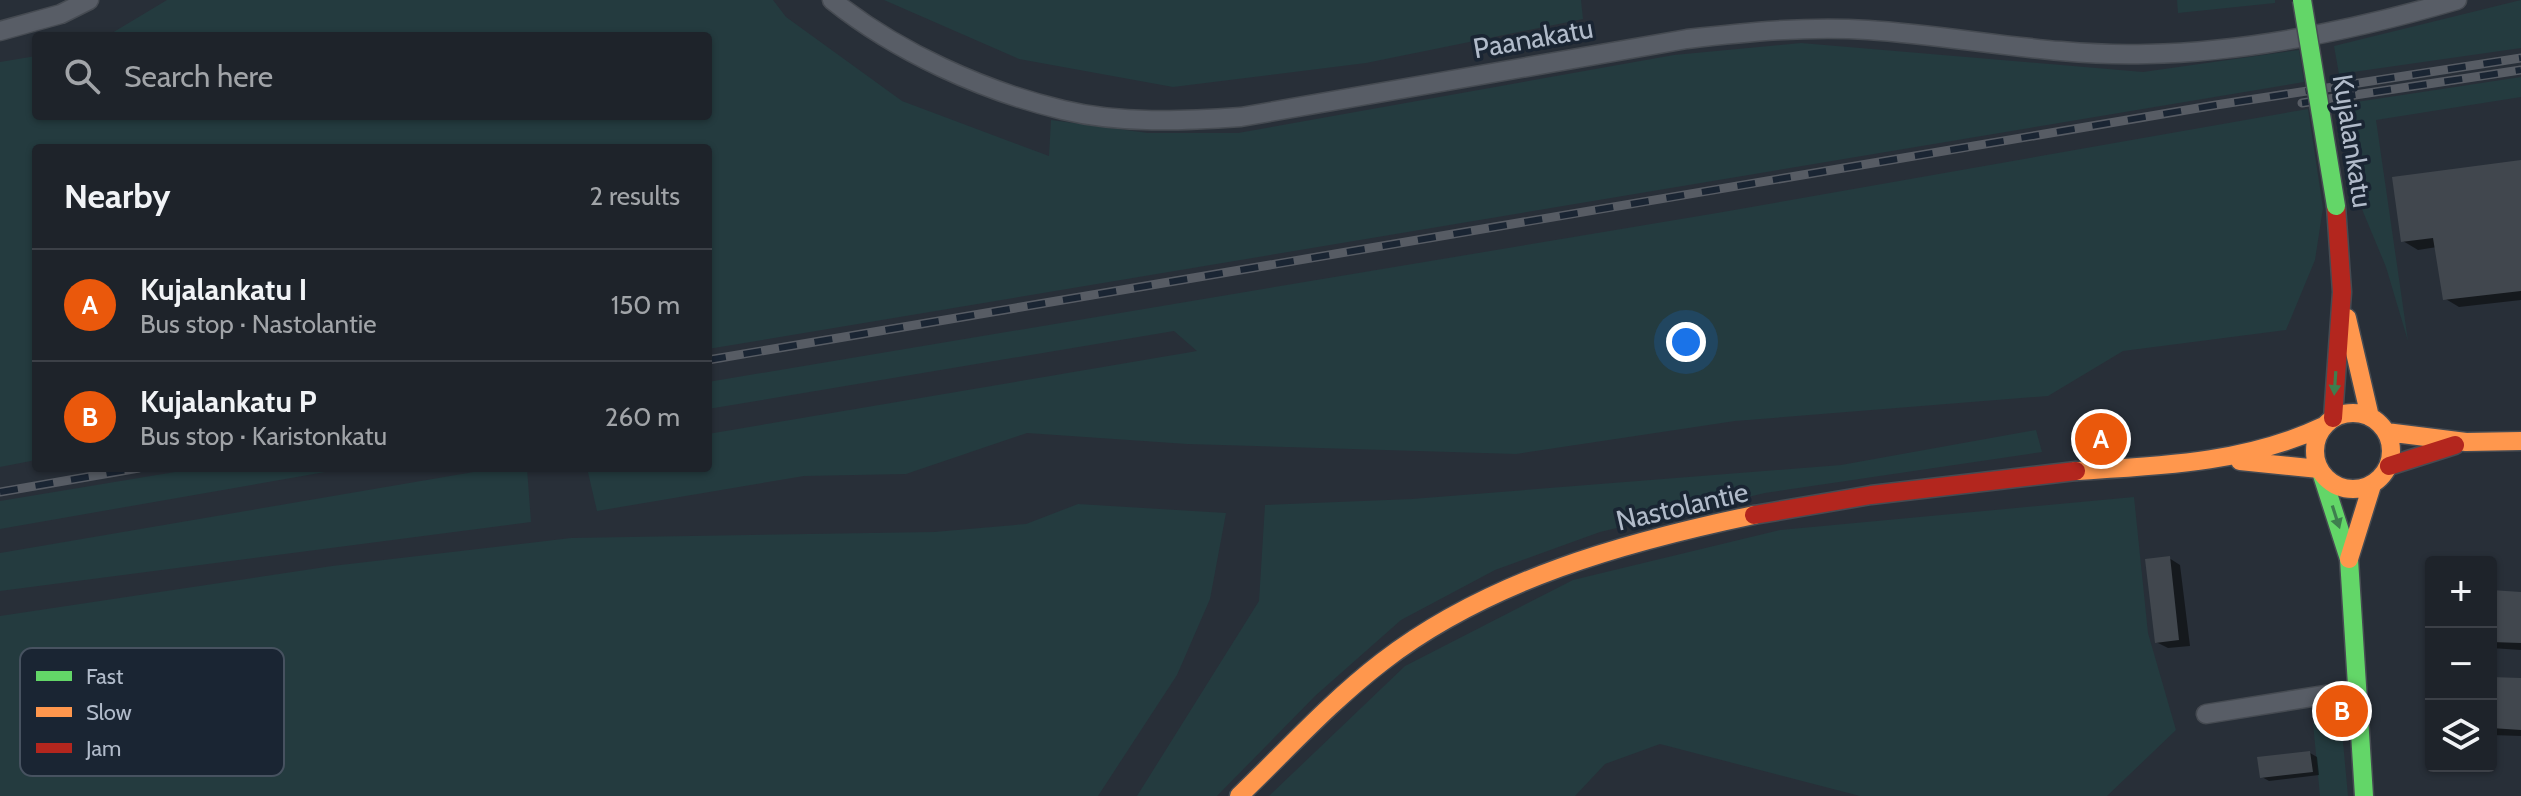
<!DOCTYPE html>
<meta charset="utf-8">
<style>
:root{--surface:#1e232a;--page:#2b2f36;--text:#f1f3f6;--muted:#a1a4a8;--line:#3c4047;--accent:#ea580c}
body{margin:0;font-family:Cabin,sans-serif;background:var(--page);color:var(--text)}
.controls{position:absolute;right:24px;bottom:24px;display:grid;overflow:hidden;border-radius:8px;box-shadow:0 2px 6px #0004}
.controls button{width:72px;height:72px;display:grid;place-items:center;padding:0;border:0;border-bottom:2px solid var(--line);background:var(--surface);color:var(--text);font:40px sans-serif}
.you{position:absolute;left:1686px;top:342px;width:28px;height:28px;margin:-20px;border:6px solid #fff;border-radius:50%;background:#1a73e8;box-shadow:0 0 0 12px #1a73e833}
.badge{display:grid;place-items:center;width:52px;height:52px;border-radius:50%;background:var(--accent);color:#fff;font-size:26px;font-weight:700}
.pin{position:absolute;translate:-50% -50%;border:4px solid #fff;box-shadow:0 2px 8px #0006}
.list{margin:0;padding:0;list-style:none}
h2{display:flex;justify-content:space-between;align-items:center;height:104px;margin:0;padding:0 32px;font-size:34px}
h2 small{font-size:26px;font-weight:400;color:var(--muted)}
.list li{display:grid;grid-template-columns:52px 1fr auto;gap:24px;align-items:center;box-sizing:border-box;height:112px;padding:0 32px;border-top:2px solid var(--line)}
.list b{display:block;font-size:30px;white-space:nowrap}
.list p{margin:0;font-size:26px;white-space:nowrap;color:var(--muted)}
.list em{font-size:26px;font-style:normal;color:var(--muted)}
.icon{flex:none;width:44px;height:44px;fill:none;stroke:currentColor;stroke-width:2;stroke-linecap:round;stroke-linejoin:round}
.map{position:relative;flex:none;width:2521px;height:796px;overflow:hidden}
.search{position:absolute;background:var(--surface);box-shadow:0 2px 6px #0004;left:32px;top:32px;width:680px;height:88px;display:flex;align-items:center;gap:20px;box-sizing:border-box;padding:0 28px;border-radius:8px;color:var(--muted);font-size:30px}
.panel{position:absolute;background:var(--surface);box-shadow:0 2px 6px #0004;left:32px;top:144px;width:680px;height:328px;border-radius:8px}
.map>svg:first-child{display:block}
.green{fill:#243b3f}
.shadow{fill:#0007}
.building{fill:#41474e}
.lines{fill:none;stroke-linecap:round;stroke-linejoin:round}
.street-casing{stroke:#464b52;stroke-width:21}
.fast-casing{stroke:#464b52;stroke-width:21}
.slow-casing{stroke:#464b52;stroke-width:21}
.jam-casing{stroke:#464b52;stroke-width:21}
.street{stroke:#585d66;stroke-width:18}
.fast{stroke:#63d668;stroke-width:18}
.slow{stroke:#ff974d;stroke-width:18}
.jam{stroke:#b3261e;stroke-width:18}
.rail-casing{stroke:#575c64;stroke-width:9}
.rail{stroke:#1a2533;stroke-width:6;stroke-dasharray:18;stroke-linecap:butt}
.fast-bridge-casing{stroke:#464b52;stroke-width:21;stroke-linecap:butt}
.fast-bridge{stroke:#63d668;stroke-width:18}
.oneway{fill:#3e7e4e}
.labels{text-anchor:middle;stroke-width:7;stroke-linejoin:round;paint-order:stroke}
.street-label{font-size:28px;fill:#b1bbca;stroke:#1a2533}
.key{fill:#1a2533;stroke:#475260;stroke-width:2}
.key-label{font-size:22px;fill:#b1bbca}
</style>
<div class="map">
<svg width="2521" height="796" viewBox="0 0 2521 796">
<rect width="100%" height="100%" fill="#282f38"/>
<path class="green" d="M 167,0 L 773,0 L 786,17 L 902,101 L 1049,156 L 1051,120 L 1148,133 L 1238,133 L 1674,55 L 1801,43 L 2143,72 L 2299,50 L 2304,82 L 708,349 L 708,148 L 36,148 L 36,460 L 0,467 L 0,62 L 36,56 L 36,116 L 708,116 L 708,36 L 107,36 Z
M 884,0 L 1581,0 L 1583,19 L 1366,63 L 1173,87 L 1019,59 Z
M 2177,0 L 2275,0 L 2275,3 L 2178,13 Z
M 2521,0 L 2521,48 L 2339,74 L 2334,46 Z
M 2521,77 L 2521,97 L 2376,120 L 2408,341 L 2386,267 L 2359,202 L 2343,104 Z
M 2308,109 L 2323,208 L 2315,260 L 2286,330 L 2123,351 L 2048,396 L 1735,421 L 1516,454 L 1187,444 L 1027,433 L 906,474 L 804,476 L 597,511 L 587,468 L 708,468 L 708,434 L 1197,351 L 1174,331 L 708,409 L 708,382 L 1717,213 Z
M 2036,430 L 2042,452 L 1765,493 L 1600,532 L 1495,570 L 1401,620 L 1315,696 L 1217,796 L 1137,796 L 1259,601 L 1265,505 L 1412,499 L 1841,465 Z
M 199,468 L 348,468 L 0,529 L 0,501 Z
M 497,468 L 527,468 L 531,522 L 0,591 L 0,553 Z
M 2134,497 L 2148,633 L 2176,730 L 2107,796 L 1860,796 L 1660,744 L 1605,764 L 1575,796 L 1269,796 L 1405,666 L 1573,580 L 1780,530 Z
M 1078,504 L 1226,513 L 1210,599 L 1177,675 L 1098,796 L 0,796 L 0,616 L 332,566 L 571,538 L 934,532 L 1026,524 Z
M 2341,720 L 2348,796 L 2320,796 L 2313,723 Z"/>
<path class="shadow" d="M 2521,162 L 2521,300 L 2459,307 L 2444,298 L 2437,247 L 2418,250 L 2403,241 Z
M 2169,558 L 2180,565 L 2190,646 L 2168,648 L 2156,642 Z
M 2491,592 L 2521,594 L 2521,650 L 2491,648 Z
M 2491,679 L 2521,680 L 2521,736 L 2491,735 Z
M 2310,753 L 2317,757 L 2319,775 L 2269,781 L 2262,777 Z"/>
<path class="building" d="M 2521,160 L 2521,291 L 2443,300 L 2433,238 L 2401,242 L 2392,177 Z
M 2170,556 L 2179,640 L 2155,643 L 2145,559 Z
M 2491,590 L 2521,592 L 2521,643 L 2491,642 Z
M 2491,677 L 2521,678 L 2521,730 L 2491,728 Z
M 2310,751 L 2313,772 L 2260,778 L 2257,757 Z"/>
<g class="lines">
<g class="street-casing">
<path id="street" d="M 832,0 C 897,52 983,91 1063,110 C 1121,124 1183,121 1241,117 L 1687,39 C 1748,32 1807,26 1868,30 C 1961,36 2053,57 2147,54 C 2251,52 2358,29 2457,0
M 0,31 L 61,14 L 89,0
M 2206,714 L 2356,690"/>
</g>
<g class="fast-casing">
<path id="fast" d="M 2322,475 L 2349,559 L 2364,796"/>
</g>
<g class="slow-casing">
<path id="slow" d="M 2347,318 L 2370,417
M2315 451a38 38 0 1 1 76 0a38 38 0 1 1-76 0Z
M 2386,432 L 2466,442 L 2521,441
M 2240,461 L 2319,469
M 2076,471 C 2161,466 2246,463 2324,426
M 2349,559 L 2372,485
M 1239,796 C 1286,751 1330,702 1382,662 C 1488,580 1625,542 1754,515"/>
</g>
<g class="jam-casing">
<path id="jam" d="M 2333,418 L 2342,292 L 2336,206
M 2389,466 L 2455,445
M 1754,515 L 1871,495 L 2076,471"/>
</g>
<use href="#street" class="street"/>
<use href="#fast" class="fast"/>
<use href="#slow" class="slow"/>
<use href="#jam" class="jam"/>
<g class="rail-casing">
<path id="rail" d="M 2302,103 L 2521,70
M 708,360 L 2216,105 L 2521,58
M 0,492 L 139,468"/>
</g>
<use href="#rail" class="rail"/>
<g class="fast-bridge-casing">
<path id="fast-bridge" d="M 2302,0 L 2336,206"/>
</g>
<use href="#fast-bridge" class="fast-bridge"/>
</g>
<defs><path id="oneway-solid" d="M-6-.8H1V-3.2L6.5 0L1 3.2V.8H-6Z" transform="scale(2)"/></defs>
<g class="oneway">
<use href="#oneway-solid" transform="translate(2335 383) rotate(94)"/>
<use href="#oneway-solid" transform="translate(2336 517) rotate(72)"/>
</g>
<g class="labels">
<g class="street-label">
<text transform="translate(1533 38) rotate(-10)" y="10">Paanakatu</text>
<text transform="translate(2353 141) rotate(81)" y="10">Kujalankatu</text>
<text transform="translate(1682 506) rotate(-13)" y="10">Nastolantie</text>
</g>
</g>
<rect x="20" y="648" width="264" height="128" rx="12" class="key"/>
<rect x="36" y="671" width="36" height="10" fill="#63d668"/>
<rect x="36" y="707" width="36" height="10" fill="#ff974d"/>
<rect x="36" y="743" width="36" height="10" fill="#b3261e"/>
<g class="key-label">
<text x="86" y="684">Fast</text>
<text x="86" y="720">Slow</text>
<text x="86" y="756">Jam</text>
</g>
</svg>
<div class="controls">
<button>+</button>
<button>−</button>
<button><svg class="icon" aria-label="layers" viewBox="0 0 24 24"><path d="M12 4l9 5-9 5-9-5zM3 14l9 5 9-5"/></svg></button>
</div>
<div class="you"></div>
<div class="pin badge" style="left:2101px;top:439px">A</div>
<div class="pin badge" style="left:2342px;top:711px">B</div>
<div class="search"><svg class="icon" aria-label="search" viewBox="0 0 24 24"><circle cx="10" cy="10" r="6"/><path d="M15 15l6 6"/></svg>Search here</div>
<section class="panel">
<h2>Nearby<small>2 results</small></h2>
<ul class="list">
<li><span class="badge">A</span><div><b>Kujalankatu I</b><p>Bus stop · Nastolantie</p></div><em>150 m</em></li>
<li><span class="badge">B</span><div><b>Kujalankatu P</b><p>Bus stop · Karistonkatu</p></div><em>260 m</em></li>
</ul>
</section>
</div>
